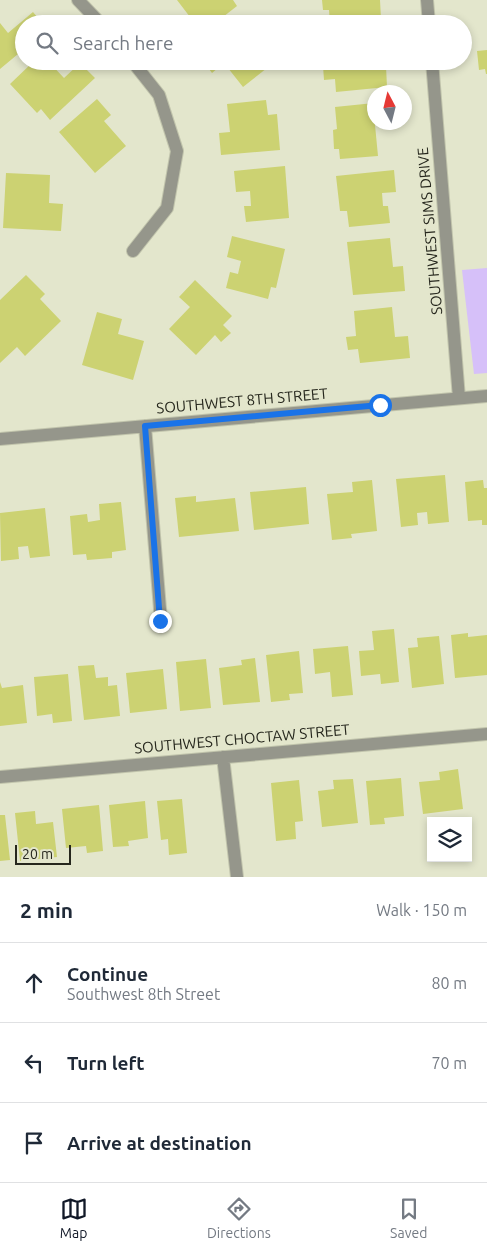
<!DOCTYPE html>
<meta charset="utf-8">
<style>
:root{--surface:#fff;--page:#f6f6f7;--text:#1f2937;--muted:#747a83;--line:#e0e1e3;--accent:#111827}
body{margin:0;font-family:Ubuntu,sans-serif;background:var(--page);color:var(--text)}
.controls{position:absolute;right:15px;bottom:15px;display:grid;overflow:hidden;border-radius:0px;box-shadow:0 2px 8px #0003}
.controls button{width:45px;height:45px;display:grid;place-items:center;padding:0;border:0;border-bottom:1px solid var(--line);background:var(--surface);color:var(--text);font:25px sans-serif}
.compass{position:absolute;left:367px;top:85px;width:45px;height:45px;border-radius:50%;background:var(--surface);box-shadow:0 2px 8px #0003;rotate:353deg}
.scale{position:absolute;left:15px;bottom:12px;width:56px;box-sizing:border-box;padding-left:5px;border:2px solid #26271d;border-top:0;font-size:14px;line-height:18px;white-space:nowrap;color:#26271d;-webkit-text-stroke:4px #e3e6cc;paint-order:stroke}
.stop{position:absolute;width:15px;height:15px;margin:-11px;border:4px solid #1a73e8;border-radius:50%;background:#fff}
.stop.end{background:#1a73e8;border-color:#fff;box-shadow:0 1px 5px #0008}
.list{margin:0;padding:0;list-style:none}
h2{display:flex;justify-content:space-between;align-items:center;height:65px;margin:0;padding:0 20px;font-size:21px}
h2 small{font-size:16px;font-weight:400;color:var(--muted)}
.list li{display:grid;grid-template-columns:32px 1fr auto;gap:15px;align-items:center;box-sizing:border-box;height:80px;padding:0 20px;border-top:1px solid var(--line)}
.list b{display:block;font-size:19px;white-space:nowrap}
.list p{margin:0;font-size:16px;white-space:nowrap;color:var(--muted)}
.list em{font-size:16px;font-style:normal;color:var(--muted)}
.icon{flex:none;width:28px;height:28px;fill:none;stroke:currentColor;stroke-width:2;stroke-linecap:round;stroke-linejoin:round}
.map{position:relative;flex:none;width:487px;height:877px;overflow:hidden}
.search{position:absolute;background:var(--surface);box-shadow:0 2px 8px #0003;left:15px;right:15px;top:15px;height:55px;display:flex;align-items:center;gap:12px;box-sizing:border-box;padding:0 18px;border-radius:28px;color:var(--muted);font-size:19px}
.sheet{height:305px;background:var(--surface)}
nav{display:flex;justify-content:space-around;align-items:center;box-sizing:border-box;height:70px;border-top:1px solid var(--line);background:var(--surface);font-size:14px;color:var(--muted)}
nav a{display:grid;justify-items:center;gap:2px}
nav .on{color:var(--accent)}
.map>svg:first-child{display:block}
.green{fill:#d6c0f9}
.building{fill:#ccd272}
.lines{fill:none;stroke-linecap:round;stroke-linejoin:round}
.minor-casing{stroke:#c1c4ac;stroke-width:14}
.minor{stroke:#95968b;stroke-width:12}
.route{stroke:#1a73e8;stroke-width:6}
.labels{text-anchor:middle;stroke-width:4;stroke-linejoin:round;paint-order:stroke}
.street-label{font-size:15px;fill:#26271d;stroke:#e3e6cc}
</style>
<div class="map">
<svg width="487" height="877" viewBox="0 0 487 877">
<rect width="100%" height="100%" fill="#e3e6cc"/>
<path class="green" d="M 487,268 L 487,373 L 474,374 L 462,270 Z"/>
<path class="building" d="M 177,0 L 233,0 L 237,6 L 214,24 L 181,24 L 190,17 Z
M 322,0 L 380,0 L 381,19 L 330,23 L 329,10 L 323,10 Z
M 33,12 L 43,24 L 24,24 L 24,49 L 0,69 L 0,23 L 8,33 Z
M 487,50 L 487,74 L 486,74 L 485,69 L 479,70 L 477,51 Z
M 34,61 L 48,61 L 64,78 L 80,63 L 95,78 L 50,120 L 41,109 L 37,113 L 10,84 Z
M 203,61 L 276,61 L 243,87 L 224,63 L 212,73 Z
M 333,61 L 374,61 L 374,67 L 386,66 L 387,87 L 336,92 L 335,79 L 324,80 L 323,66 L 333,65 Z
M 97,99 L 111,115 L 104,121 L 126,146 L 95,173 L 59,132 Z
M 266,100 L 268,115 L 277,114 L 280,150 L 221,155 L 219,133 L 230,132 L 227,104 Z
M 374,103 L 374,122 L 390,122 L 375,125 L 378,156 L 340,159 L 339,149 L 334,149 L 333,130 L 337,129 L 335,107 Z
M 285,166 L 289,218 L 246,222 L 244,206 L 251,206 L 250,191 L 236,192 L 234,171 Z
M 394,170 L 396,192 L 382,193 L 383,206 L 388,206 L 390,223 L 349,227 L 347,211 L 340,211 L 336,176 Z
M 6,173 L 50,175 L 49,203 L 63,204 L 61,231 L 3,228 Z
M 232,236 L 285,249 L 276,288 L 271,287 L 268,299 L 226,288 L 230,272 L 238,274 L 241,261 L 227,257 Z
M 390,238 L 393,267 L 403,266 L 405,291 L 353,295 L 347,242 Z
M 26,275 L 45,294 L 40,299 L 61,321 L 25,356 L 17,347 L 0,363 L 0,300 Z
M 195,280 L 232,316 L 223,325 L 231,333 L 221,342 L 215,335 L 196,355 L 169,329 L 190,307 L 179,297 Z
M 392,307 L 395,337 L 408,336 L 410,358 L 360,363 L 358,349 L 348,350 L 346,337 L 356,336 L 354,311 Z
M 97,312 L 122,319 L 118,334 L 144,341 L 133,380 L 82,365 Z
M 445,475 L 449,522 L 428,524 L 427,512 L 417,513 L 418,525 L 401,527 L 396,479 Z
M 372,480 L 377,531 L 351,534 L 352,538 L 332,540 L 327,494 L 353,492 L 352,482 Z
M 483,480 L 484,488 L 487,488 L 487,525 L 482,525 L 482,520 L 468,521 L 465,482 Z
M 306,487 L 309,524 L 254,530 L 250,492 Z
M 196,496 L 196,502 L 235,498 L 239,531 L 179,537 L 175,498 Z
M 121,502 L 126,550 L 112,552 L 112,558 L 87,560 L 86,554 L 73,555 L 70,516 L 87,514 L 88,522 L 100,520 L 99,504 Z
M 45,508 L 50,556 L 30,558 L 28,546 L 18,547 L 19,559 L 1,561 L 0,513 Z
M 394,629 L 399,682 L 381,684 L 380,674 L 361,676 L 359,651 L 374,650 L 372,631 Z
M 468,633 L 468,637 L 487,635 L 487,675 L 455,678 L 451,635 Z
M 439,636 L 444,684 L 412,688 L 408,648 L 418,647 L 417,638 Z
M 348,646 L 353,695 L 332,697 L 330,672 L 315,674 L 313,649 Z
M 299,651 L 303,693 L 289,694 L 290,700 L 271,702 L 266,655 Z
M 255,658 L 260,702 L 223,705 L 219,668 L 242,665 L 241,660 Z
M 206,659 L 211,708 L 180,711 L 176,662 Z
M 94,665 L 96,678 L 108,677 L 108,686 L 117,685 L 120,716 L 84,720 L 78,666 Z
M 163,669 L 167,709 L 130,713 L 126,673 Z
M 68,674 L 72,721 L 53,723 L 52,714 L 37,716 L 34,677 Z
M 0,682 L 2,688 L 23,685 L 27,723 L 0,726 Z
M 458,769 L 463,809 L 423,814 L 419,782 L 440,780 L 439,772 Z
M 401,778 L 404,816 L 384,818 L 385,824 L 370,825 L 366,781 Z
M 353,779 L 358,823 L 322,827 L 318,791 L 334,789 L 333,780 Z
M 299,780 L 303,821 L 295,822 L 296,839 L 276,841 L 271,783 Z
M 182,799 L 187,853 L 169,855 L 168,839 L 161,840 L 157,801 Z
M 145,801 L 148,838 L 128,841 L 129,846 L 113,847 L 109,805 Z
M 99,805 L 103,851 L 87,853 L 86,846 L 66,848 L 62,809 Z
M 35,811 L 36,824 L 53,822 L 57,857 L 20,861 L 15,813 Z
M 0,815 L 5,815 L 10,860 L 0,861 Z"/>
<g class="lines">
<g class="minor-casing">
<path id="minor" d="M 78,0 L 101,24
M 427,0 L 429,24
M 132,61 L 159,95 L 177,151 L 167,208 L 133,251
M 432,61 L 459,398
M 145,426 L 161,621
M 0,439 L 487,396
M 223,757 L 237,877
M 0,777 L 487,734"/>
</g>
<use href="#minor" class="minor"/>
</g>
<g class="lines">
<path class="route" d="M 160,621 L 145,426 L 380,405"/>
</g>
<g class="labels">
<g class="street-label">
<text transform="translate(430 231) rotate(-95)" y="5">SOUTHWEST SIMS DRIVE</text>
<text transform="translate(242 401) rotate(-5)" y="5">SOUTHWEST 8TH STREET</text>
<text transform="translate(242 739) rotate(-5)" y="5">SOUTHWEST CHOCTAW STREET</text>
</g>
</g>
</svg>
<div class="controls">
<button><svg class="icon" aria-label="layers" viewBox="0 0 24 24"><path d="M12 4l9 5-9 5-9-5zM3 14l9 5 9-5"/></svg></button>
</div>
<svg class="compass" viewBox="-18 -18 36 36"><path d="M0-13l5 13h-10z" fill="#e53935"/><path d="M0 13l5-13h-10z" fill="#747a83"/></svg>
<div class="scale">20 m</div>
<div class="stop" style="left:380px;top:405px"></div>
<div class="stop end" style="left:160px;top:621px"></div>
<div class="search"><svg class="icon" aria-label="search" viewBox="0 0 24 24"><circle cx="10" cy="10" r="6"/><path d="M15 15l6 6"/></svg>Search here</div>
</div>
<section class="sheet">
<h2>2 min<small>Walk · 150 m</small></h2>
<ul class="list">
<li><svg class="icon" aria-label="ahead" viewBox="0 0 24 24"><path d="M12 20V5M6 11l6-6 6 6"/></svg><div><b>Continue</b><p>Southwest 8th Street</p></div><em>80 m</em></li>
<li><svg class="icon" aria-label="left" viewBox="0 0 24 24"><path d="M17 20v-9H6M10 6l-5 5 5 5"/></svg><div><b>Turn left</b></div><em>70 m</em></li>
<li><svg class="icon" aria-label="arrive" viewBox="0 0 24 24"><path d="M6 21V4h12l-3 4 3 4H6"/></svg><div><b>Arrive at destination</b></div></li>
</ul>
</section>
<nav>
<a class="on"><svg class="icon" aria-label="map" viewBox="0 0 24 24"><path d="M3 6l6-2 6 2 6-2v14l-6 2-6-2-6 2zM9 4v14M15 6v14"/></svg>Map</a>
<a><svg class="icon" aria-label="directions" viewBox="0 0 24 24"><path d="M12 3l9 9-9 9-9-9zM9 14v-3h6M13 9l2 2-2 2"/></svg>Directions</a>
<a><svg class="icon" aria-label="saved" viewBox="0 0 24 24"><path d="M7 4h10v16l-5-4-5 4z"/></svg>Saved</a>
</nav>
